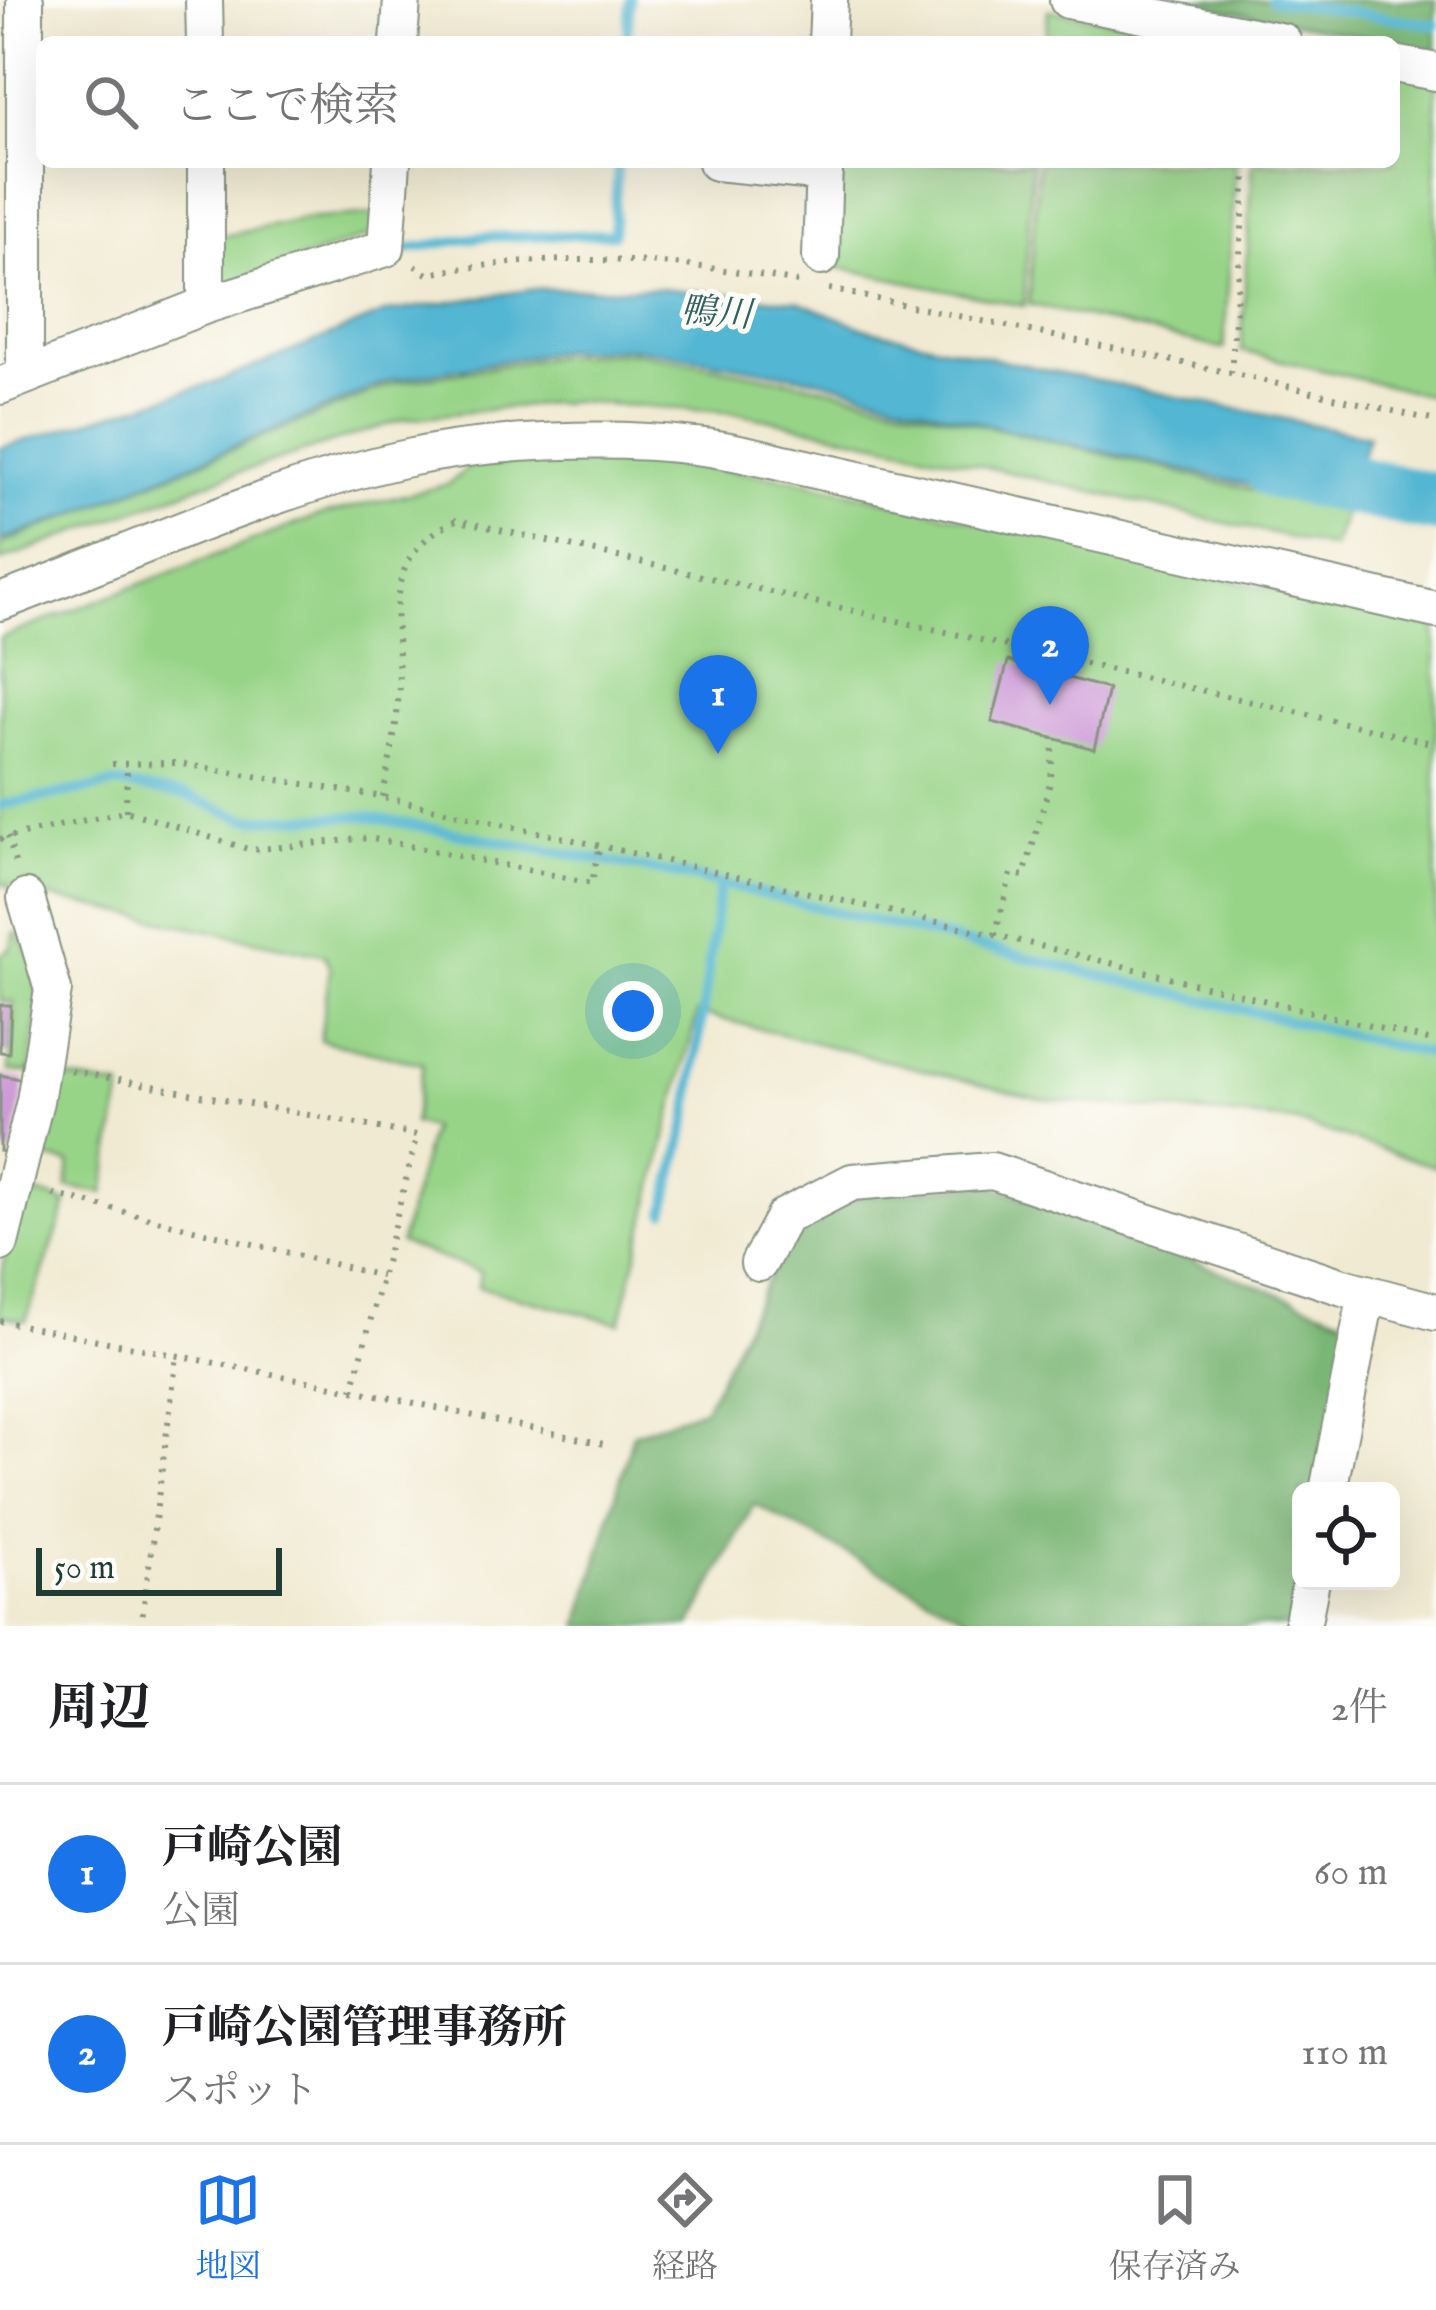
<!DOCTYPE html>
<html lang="ja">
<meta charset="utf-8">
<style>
:root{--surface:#fff;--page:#f6f6f6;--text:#202124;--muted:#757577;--line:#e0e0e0;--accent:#1a73e8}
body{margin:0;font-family:"IM FELL English","Noto Serif JP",serif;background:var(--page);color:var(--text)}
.controls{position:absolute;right:36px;bottom:36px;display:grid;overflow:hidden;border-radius:18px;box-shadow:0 12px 48px #0002}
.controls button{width:108px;height:108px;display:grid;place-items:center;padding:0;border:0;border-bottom:3px solid var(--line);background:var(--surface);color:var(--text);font:60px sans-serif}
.scale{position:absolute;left:36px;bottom:30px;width:246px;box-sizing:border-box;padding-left:12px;border:6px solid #1f3d34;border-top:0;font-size:33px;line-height:42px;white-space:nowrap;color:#1f3d34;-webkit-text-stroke:9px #fdfcf7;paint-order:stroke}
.you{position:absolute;left:633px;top:1011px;width:42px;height:42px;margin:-30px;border:9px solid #fff;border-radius:50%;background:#1a73e8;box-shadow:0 0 0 18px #1a73e833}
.badge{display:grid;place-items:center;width:78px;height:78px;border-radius:50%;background:var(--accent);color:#fff;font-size:39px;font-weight:700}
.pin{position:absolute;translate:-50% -99px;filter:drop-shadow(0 3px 6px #0008)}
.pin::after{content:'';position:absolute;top:63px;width:42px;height:36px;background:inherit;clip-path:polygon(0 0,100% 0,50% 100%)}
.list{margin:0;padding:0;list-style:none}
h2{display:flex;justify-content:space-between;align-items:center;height:156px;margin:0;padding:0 48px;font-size:51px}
h2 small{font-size:39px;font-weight:400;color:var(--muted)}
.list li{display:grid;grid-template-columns:78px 1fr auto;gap:36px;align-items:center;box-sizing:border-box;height:180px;padding:0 48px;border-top:3px solid var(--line)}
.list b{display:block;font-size:45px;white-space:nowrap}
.list p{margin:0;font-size:39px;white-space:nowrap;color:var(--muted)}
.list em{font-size:39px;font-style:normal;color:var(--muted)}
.icon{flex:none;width:66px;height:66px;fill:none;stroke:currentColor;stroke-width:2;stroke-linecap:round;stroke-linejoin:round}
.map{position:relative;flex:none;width:1436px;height:1626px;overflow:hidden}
.search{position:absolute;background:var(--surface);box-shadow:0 12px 48px #0002;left:36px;right:36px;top:36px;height:132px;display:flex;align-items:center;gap:30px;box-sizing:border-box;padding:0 42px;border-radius:18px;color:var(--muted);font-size:45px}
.sheet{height:516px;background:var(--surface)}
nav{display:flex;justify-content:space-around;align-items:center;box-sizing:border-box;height:168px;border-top:3px solid var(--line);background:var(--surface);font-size:33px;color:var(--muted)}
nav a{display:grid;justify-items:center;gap:6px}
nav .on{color:var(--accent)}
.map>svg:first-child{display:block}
.green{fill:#98d488;stroke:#5c885e;stroke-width:3}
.forest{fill:#7ab674;stroke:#4c7a54;stroke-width:3}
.water{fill:#53b6d2;stroke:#397a83;stroke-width:3}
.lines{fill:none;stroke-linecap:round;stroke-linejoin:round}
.stream{stroke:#53b6d2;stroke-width:10}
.river{stroke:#53b6d2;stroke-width:60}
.building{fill:#cd9ad8}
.minor-casing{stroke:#889483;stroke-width:40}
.path{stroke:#889483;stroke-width:6;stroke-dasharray:3 9;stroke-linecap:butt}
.minor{stroke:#fff;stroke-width:36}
.labels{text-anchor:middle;stroke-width:10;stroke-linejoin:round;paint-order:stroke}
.water-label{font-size:36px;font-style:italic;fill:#2f6163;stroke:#fdfcf7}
</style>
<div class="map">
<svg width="1436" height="1626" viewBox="0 0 1436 1626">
<rect width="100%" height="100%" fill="#fdfcf7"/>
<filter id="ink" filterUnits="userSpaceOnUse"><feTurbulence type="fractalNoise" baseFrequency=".00833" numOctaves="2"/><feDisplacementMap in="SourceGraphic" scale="24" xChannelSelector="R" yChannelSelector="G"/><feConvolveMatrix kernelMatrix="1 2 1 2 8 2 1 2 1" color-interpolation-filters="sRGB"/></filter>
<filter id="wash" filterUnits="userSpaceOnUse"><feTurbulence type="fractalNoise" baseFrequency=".004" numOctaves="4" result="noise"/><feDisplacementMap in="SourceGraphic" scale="48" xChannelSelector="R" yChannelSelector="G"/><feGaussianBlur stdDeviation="2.7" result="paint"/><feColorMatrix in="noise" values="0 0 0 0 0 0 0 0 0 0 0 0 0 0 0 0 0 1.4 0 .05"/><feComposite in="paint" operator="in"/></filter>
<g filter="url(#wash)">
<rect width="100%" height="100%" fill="#f1ead2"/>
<path class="green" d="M 1048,10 L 1230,39 L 1234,42 L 1046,42 Z
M 1394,70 L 1436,78 L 1436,397 L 1241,351 L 1253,162 L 1394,162 Z
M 838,162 L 1032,162 L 1024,306 L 832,266 Z
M 1038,162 L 1236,162 L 1224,349 L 1029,304 Z
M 376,214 L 375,234 L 216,288 L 214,238 L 304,219 Z
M 635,352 L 820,386 L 1344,512 L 1333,548 L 910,449 L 739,413 L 569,401 L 405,419 L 215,480 L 0,561 L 0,545 L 395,383 L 559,356 Z
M 613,455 L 795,479 L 1436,627 L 1436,1167 L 1293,1121 L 1039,1099 L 697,1013 L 620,1323 L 478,1287 L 480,1272 L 400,1243 L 431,1128 L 413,1123 L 423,1064 L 320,1040 L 330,969 L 325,955 L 35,894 L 12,897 L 8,884 L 0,885 L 0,638 L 315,517 L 449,484 L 470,466 Z
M 15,932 C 51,968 34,1028 30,1073 L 9,1071 L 14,1002 L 0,1001 L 0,955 L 10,949 Z
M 49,1075 L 122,1088 L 104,1193 L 67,1187 L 70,1163 L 34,1156 Z
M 32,1191 L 67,1203 L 26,1321 L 0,1315 C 0,1280 6,1215 32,1191 Z"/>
<path class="forest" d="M 1175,0 L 1436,0 L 1436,51 Z
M 986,1183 L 1349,1320 L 1325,1491 L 1301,1491 L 1305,1626 L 984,1626 L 754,1504 L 691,1626 L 579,1626 L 633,1434 L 705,1408 L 790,1232 L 852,1198 Z"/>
<path class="water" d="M 660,288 L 797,301 L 867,329 L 1046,370 L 1368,436 L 1347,507 L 1008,430 L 821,380 L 637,348 L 561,351 L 392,380 L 71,515 L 0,541 L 0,448 L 222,380 L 387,312 L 535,289 Z"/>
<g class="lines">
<path class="stream" d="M 1271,0 L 1436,25
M 627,42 L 630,0
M 406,249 L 480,237 L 613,234 L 618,162
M 0,805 L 117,784 L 185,795 L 246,819 L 365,816 L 695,878 L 1436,1056
M 665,1212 L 688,1118 L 720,884"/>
<path class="river" d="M 1274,469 L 1436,503"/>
</g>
<g id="blocks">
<path class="building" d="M 1008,661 L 1108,689 L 1094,749 L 992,722 Z
M 0,1005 L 11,1005 L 9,1053 L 0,1052 Z
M 0,1075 L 25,1080 L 13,1154 L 0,1151 Z"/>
</g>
</g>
<g filter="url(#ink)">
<use href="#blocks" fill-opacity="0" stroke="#889483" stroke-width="3"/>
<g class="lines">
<g class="minor-casing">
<path id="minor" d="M 25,0 L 25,375
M 204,0 L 205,42
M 1068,0 L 1283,42
M 399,42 L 402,0
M 827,42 L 829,0
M 1394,64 L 1436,72
M 206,162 L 206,305
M 716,162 L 824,173
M 821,257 L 824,162
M 0,386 L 206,305 L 386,248 L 392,162
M 0,602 C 131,553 277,485 413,457 C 493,440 613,436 695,446 C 728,449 761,458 793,465 L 1436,610
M 0,1243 L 35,1101 L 53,990 L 26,898
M 759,1263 L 784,1217 L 852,1182 L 992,1171 L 1343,1287 L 1436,1312
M 1328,1491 L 1367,1293
M 1302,1626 L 1311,1581"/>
</g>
<path class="path" d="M 415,266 L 428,274 C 556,251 671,258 798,282
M 829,289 L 1231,373 L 1436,421
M 1231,373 L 1247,162
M 112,764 L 175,763 L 383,797 L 995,935 L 1436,1042
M 383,797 C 388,766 396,735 398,703 C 404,629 371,561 456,520 L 1436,744
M 126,811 L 127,764
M 8,836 L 16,866
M 0,839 L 126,811 L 251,850 L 369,838 L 592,883 L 600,844
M 995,935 L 1011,874 L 1024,876 L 1051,779 L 1054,738
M 71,1071 L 417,1135 L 353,1390
M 53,1194 L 381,1276
M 0,1321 L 359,1391 L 608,1445
M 141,1626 L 177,1356"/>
<use href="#minor" class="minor"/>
</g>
</g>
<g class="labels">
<g class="water-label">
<text transform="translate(716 311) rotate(4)" y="13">鴨川</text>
</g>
</g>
</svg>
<div class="controls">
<button><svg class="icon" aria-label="locate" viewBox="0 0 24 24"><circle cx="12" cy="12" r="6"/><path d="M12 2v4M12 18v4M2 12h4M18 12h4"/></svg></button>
</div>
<div class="scale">50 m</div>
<div class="you"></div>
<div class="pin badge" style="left:718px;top:754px">1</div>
<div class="pin badge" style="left:1050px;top:705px">2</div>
<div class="search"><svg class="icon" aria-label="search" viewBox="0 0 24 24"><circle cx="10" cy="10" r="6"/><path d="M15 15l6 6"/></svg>ここで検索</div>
</div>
<section class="sheet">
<h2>周辺<small>2件</small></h2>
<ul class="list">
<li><span class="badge">1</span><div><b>戸崎公園</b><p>公園</p></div><em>60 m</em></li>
<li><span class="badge">2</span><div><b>戸崎公園管理事務所</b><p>スポット</p></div><em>110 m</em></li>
</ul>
</section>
<nav>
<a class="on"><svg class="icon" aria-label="map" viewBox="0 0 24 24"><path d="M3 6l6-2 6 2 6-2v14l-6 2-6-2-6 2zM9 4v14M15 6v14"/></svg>地図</a>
<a><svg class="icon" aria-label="directions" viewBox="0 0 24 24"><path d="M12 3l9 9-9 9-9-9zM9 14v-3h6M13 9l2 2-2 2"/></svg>経路</a>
<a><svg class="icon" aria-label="saved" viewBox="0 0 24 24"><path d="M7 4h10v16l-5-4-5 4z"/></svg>保存済み</a>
</nav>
